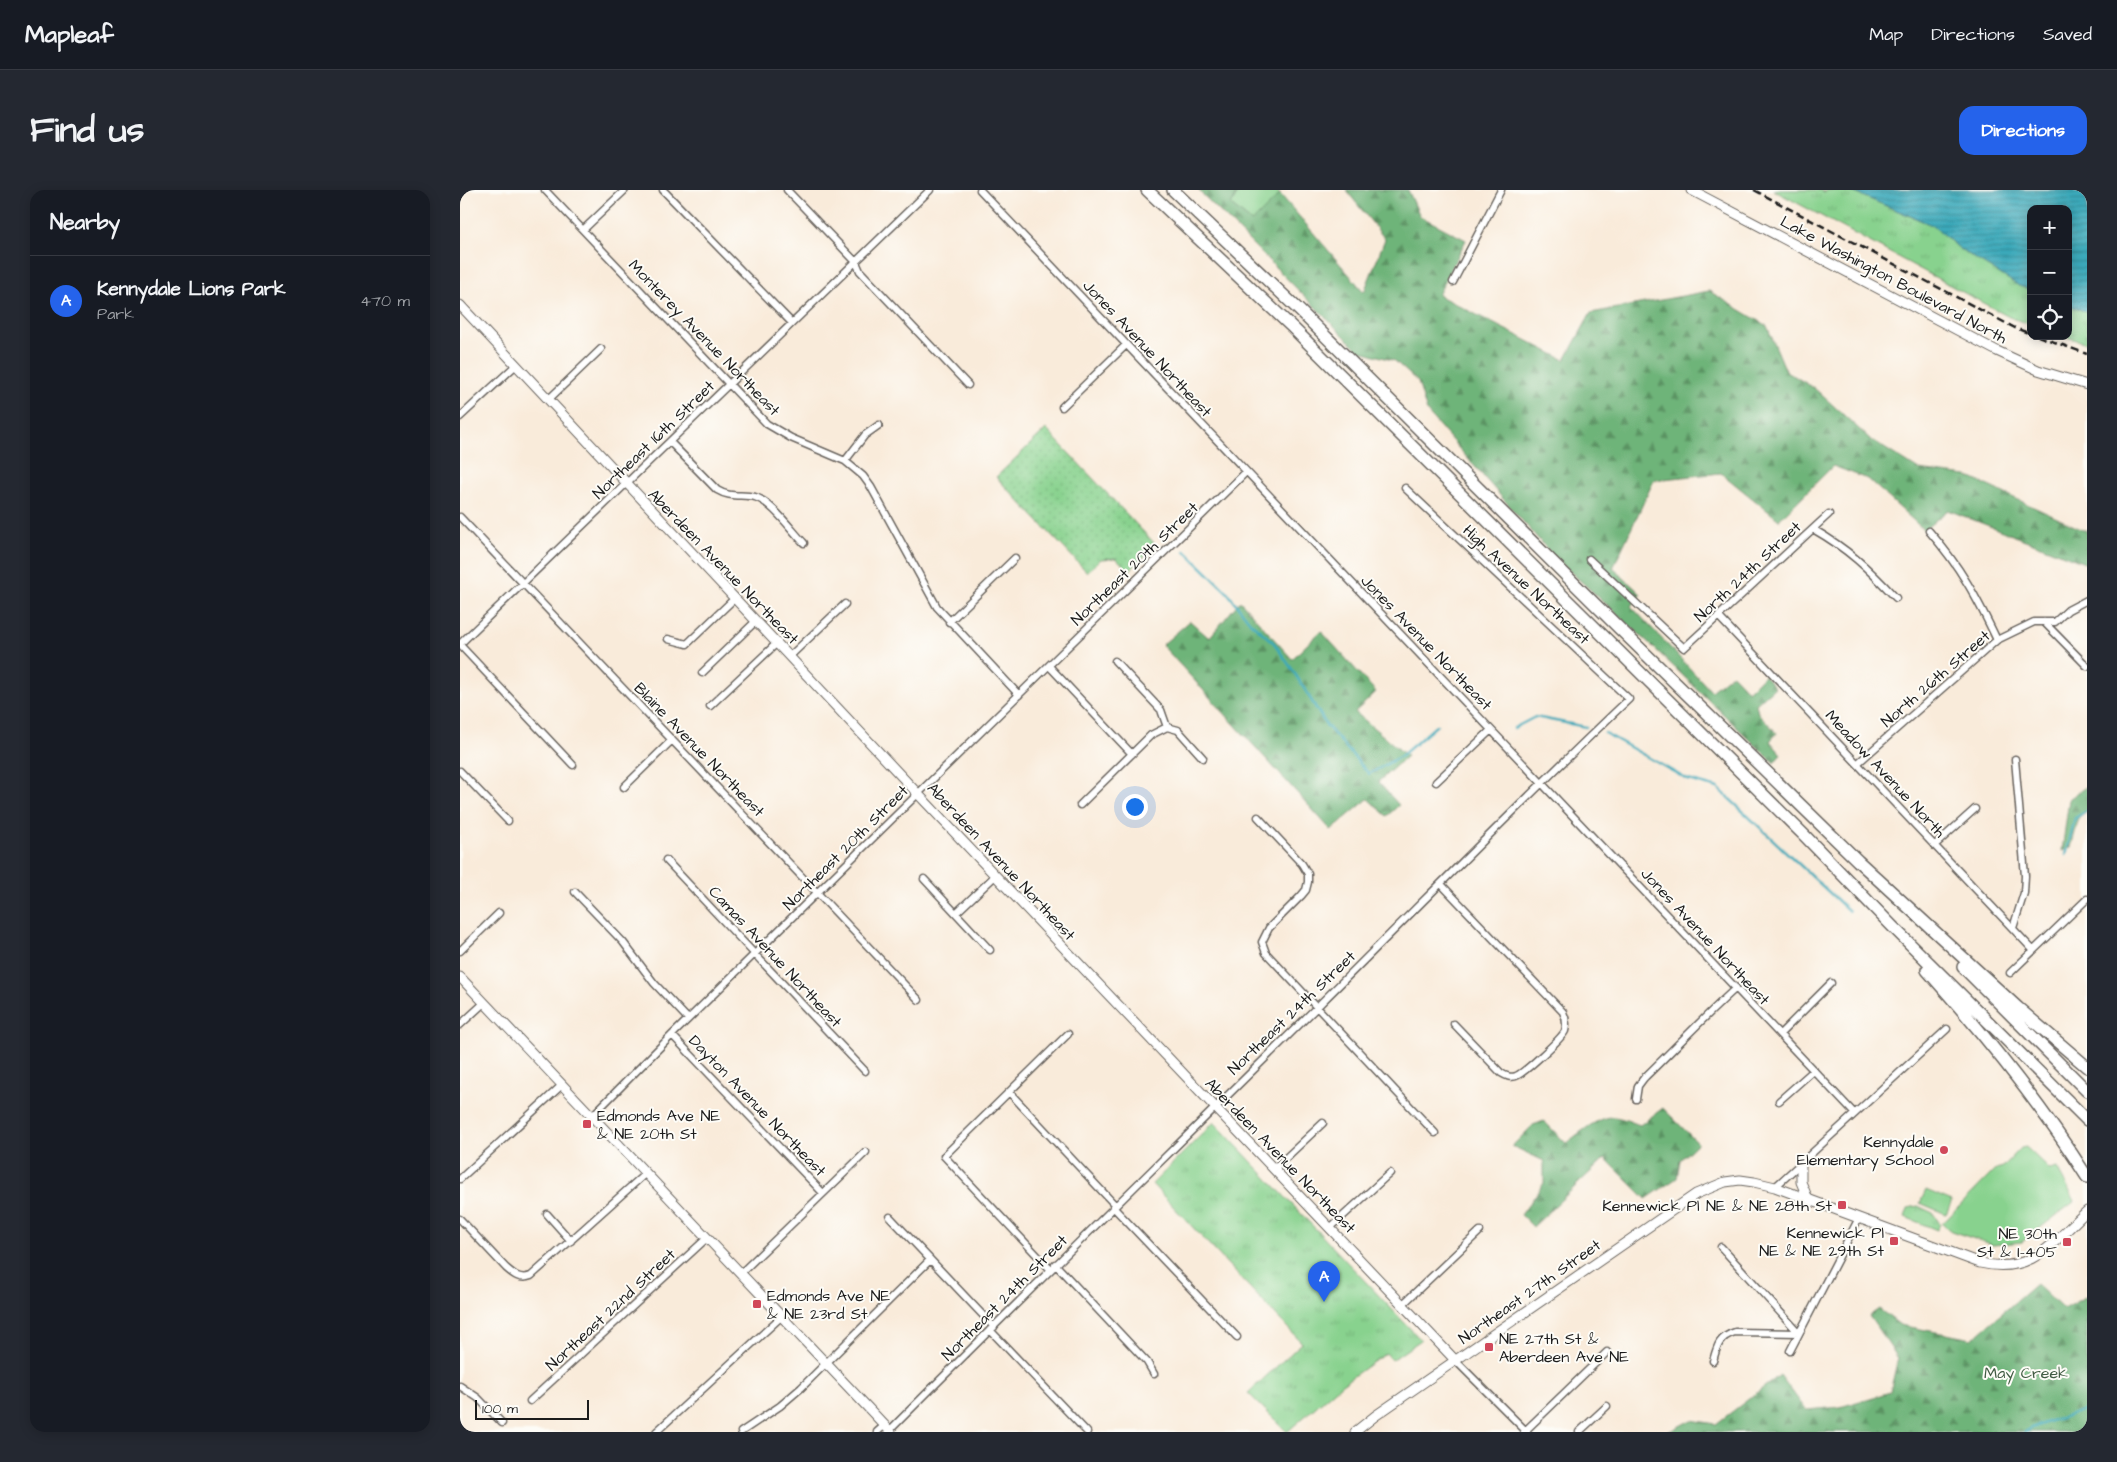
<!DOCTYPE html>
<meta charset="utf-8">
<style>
:root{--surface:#171b24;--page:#242831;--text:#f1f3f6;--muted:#9ea1a6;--line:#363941;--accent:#2563eb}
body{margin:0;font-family:"Architects Daughter",sans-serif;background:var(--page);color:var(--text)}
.controls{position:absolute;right:15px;top:15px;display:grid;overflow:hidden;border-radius:10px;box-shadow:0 2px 12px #0003}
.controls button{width:45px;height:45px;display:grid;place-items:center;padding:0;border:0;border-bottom:1px solid var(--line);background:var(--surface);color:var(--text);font:25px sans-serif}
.scale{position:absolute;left:15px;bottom:12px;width:114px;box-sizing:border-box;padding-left:5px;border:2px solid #1c1c1c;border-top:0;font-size:14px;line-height:18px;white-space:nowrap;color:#1c1c1c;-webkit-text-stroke:4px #fdfcf7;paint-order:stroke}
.you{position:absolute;left:674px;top:616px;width:18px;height:18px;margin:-12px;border:4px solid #fff;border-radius:50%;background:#1a73e8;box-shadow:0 0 0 8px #1a73e833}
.badge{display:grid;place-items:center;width:32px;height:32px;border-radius:50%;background:var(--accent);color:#fff;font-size:16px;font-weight:700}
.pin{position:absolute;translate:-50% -41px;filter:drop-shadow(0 1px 2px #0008)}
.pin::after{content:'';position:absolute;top:26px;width:18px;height:15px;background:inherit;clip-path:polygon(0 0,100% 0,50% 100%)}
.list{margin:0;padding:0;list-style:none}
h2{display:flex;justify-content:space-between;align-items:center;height:65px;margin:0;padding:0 20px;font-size:21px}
h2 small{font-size:16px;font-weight:400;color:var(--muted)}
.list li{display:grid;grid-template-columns:32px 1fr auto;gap:15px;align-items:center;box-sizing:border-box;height:90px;padding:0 20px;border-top:1px solid var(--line)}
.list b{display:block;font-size:19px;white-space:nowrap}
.list p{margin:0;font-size:16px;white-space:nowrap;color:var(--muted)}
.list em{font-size:16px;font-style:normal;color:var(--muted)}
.icon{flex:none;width:28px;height:28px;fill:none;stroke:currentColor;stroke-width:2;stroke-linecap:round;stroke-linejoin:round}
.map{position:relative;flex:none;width:1627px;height:1242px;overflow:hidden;border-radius:15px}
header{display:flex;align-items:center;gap:30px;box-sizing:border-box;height:70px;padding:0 25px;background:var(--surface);border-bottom:1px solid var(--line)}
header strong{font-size:24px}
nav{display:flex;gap:28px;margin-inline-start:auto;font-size:18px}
.intro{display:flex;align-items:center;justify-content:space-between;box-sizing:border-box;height:120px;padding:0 30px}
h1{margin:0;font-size:35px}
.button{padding:12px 22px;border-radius:15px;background:var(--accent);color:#fff;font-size:18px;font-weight:700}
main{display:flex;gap:30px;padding:0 30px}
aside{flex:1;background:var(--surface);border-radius:15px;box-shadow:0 2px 12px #0003}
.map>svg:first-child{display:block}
.grass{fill:#88d28e;stroke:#527755}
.forest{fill:url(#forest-firs);stroke:#45684a}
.park{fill:url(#park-tufts);stroke:#527755}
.garden{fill:url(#garden-dots);stroke:#527755}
.water{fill:url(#water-rules);stroke:#2c626b}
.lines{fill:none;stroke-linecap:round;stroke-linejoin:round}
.stream{stroke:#3ba9ba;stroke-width:2.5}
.street-casing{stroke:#69645e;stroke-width:9}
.secondary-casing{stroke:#69645e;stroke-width:11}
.highway-casing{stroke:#69645e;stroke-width:14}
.street{stroke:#fff;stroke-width:6}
.secondary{stroke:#fff;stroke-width:9}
.highway{stroke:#fff;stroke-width:11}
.rail{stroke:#1c1c1c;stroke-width:2.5;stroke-dasharray:8 4;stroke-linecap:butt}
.poi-dot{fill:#d1495b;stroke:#fdfcf7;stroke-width:2}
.labels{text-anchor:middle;stroke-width:4;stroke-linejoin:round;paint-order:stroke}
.street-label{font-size:16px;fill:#1c1c1c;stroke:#fdfcf7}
.poi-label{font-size:16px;fill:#1c1c1c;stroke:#fdfcf7;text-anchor:end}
.park-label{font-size:16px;fill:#425c44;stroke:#fdfcf7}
</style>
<header>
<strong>Mapleaf</strong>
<nav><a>Map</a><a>Directions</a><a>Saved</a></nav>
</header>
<div class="intro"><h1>Find us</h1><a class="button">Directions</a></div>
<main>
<aside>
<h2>Nearby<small></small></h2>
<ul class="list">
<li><span class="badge">A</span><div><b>Kennydale Lions Park</b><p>Park</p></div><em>470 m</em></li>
</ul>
</aside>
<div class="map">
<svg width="1627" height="1242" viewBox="0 0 1627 1242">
<defs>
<pattern id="forest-firs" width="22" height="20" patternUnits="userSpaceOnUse" patternTransform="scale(1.25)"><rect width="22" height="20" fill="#6eb479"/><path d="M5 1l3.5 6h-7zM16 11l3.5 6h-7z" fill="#5a9262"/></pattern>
<pattern id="park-tufts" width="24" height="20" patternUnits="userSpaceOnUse" patternTransform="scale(1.25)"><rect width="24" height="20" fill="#88d28e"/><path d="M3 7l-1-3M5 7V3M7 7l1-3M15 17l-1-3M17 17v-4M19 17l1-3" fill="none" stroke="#75b47a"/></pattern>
<pattern id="garden-dots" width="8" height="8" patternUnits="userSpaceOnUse" patternTransform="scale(1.25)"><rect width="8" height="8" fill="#88d28e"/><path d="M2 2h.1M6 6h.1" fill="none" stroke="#75b47a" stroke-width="1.8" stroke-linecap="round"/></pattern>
<pattern id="water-rules" width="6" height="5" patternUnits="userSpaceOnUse" patternTransform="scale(1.25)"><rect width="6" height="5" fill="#3ba9ba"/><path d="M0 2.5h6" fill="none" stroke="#318996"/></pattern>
</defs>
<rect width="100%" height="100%" fill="#fdfcf7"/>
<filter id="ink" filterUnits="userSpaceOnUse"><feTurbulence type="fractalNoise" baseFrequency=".02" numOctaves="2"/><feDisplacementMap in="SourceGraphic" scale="10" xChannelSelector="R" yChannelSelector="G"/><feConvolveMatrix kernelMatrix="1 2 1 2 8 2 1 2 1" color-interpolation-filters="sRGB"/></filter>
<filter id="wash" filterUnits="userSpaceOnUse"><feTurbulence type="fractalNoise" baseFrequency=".0096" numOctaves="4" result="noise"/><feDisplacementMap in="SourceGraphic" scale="20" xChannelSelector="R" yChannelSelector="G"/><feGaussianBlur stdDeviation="1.12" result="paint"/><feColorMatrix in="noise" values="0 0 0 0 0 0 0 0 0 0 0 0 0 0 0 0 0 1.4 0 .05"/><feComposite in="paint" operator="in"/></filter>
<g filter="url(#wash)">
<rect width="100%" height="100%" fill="#f9ebda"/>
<path class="grass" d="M 779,0 L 816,0 L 820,4 L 792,32 L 771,15 Z
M 1566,957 L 1590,980 L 1597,978 L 1615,1011 L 1562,1052 L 1533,1055 L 1491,1041 L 1482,1034 L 1536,979 L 1543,977 L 1561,958 Z
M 1466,1000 L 1492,1011 L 1486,1024 L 1460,1013 Z"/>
<path class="forest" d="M 738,0 L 779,0 L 771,15 L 792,32 L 820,4 L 904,102 L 925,49 L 886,0 L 948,0 L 960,26 L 1006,50 L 978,105 L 1105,170 L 1131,123 L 1249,101 L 1307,136 L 1326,181 L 1354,198 L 1410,249 L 1459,280 L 1507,286 L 1623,340 L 1627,340 L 1627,374 L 1488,320 L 1464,340 L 1408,289 L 1373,276 L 1319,330 L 1261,283 L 1194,290 L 1153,378 L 1181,404 L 1171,416 L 1251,501 L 1272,484 L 1288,501 L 1304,485 L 1315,497 L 1296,514 L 1298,523 L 1317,543 L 1310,551 L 1321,564 L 1314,573 L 1190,454 L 1094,367 L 967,222 L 958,192 L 935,171 L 898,160 Z
M 780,411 L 832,469 L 861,441 L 916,502 L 895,522 L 947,566 L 918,592 L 939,615 L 927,626 L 908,609 L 871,640 L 702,455 L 730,431 L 749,448 Z
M 1627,596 L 1627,622 L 1619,628 L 1611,657 L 1602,661 L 1609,609 Z
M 1203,918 L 1238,953 L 1220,970 L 1217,988 L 1186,1009 L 1145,968 L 1073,1037 L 1061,1025 L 1084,993 L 1084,971 L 1052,956 L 1073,935 L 1084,931 L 1106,953 C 1119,944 1133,930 1150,927 C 1159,926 1171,932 1180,935 Z
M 1576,1094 L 1603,1119 L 1627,1106 L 1627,1242 L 1208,1242 L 1231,1230 L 1256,1234 L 1320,1185 L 1346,1220 L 1380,1217 L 1430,1202 L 1438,1168 L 1409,1126 L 1419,1119 L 1440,1135 L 1512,1149 Z"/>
<path class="park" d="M 1313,0 L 1359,0 L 1364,2 L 1368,0 L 1388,0 L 1472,35 L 1500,59 L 1559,96 L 1571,100 L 1571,135 L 1549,127 Z
M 1608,115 L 1627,122 L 1627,153 L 1603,146 L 1608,146 Z
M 754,932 L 961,1150 L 932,1170 L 926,1163 L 882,1194 L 827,1242 L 788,1203 L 842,1153 L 692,994 Z
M 1458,1016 L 1473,1023 L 1480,1034 L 1477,1040 L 1445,1027 L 1448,1018 Z"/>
<path class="garden" d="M 586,239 L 696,355 L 669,381 L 656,368 L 641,369 L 627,382 L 536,287 Z"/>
<path class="water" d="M 1388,0 L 1627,0 L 1627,122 L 1608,115 L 1608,19 L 1571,19 L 1571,100 L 1559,96 L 1500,59 L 1472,35 Z"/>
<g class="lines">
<path class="stream" d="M 803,0 L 804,0
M 725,361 L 767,402 L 790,432 L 814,453 L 834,482 L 867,536 L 909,584 L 941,566 L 977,535
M 1054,538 L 1075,527 L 1126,537
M 1145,543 L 1228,590 L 1258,598 L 1389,721
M 1606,665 L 1615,628 L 1627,621
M 1565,1242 C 1587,1228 1606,1230 1627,1218"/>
</g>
</g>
<g filter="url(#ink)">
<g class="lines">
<g class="street-casing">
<path id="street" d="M 85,0 L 307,234 L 331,248 L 385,271 L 403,286 L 411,297 L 477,417 L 559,505
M 203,0 L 332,133
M 327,0 L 396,72 L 400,81 L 508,195
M 520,0 L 1394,923
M 123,40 L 165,0
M 993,92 L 1041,0
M 88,210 L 141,159
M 602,217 L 666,155
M 0,227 L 56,175
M 210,252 L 257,300 C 270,308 281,304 295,307 C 312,312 332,341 344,353
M 385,271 L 405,245 L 419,235
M 0,327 L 459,810
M 1353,339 C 1388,359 1408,378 1436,408
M 1469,341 C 1500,376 1517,408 1537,450
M 1129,369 L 1224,458 L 1369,324
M 1258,426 L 1573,760
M 489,432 L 555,368
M 1584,432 L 1627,476
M 208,449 L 227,454 L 275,408
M 0,454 L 470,0
M 0,455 L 113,575
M 330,466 L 385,414
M 655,471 L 701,520 L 707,537 L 718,540 L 743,568
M 589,476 L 672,564
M 242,483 L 296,431
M 250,516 L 317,453
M 1398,573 L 1537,450 L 1574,432 L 1595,432 L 1608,420 L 1627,410
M 0,581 L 48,631
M 976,592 L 1031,540
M 164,597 L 212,550
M 620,615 L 691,545 L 707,537
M 798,627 L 842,674 L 848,684 L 848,692 L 846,700 L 841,706 L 809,738 L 802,752 L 806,763 L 975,943
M 1475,655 L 1515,619
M 206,670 L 405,881
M 464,689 L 530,760
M 981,694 L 1103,822 C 1106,828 1107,834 1105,841 C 1102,848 1063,884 1056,886 C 1050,888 1046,886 1041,883 L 994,834
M 115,702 L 163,752 L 194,793 L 228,829
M 496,723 L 535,686
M 1553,738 L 1564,703 L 1565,686 L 1555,569
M 0,761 L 39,723
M 1550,783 L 1627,709
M 0,835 L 24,813
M 1320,844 L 1371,793
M 212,845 L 363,1003
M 549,902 L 655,1015
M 1176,909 L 1178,896 L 1184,888 C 1215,858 1244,827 1276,798
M 1319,911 L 1354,880
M 132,926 L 212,845 L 786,282
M 814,979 L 863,933
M 0,989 L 102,895
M 1315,997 L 1487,839
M 653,1017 L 777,1147
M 87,1024 L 111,1051
M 430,1027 L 534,1137
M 0,1029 L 46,1078 C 54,1085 60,1090 71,1086 L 186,983
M 870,1038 L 930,983
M 1261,1057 L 1339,1143
M 595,1074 L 687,1172 L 694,1184
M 590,1079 L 484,966 L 608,844
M 281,1083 L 406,962
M 942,1115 L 1020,1041
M 530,1140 L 627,1242
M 1330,1161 L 1399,1028
M 995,1170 L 1067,1242
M 1253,1171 C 1257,1156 1259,1147 1275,1142 L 1339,1143
M 0,1196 L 18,1208 L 42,1233
M 70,1211 L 247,1048
M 430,1240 C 572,1097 717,956 860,814 C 963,712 1064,608 1169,509 L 945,298
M 196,1242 L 322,1126
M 281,1242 L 320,1216 L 341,1198 L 470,1070
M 417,1242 L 425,1235
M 1064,1242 L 1147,1162
M 1119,1242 L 1147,1216"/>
</g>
<g class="secondary-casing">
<path id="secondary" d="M 1231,0 L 1537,161 L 1578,180 L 1627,195
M 0,115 L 458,604 L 995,1170
M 0,787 L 431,1242
M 1341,973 L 1341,992 L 1348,1009
M 895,1242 L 915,1226 L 1236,1004 L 1265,992 L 1280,990 L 1294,992 L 1315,997 L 1520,1073 C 1572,1085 1591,1054 1627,1021"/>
</g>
<g class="highway-casing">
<path id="highway" d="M 687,0 L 833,138 L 1346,647 L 1433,737 L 1627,930
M 713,0 L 840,121 L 1158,437 L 1398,671 L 1558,818 L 1627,877
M 1503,777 L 1627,901
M 1467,780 C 1525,845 1580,913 1627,987"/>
</g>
<use href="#street" class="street"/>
<use href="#secondary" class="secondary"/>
<use href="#highway" class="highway"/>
<path class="rail" d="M 1294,0 L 1555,138 L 1571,144
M 1578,146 L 1627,164"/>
</g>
</g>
<g class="poi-dot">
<rect x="122" y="929" width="10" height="10" rx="2.5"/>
<circle cx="1484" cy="960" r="5"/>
<rect x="1377" y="1010" width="10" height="10" rx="2.5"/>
<rect x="1429" y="1046" width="10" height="10" rx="2.5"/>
<rect x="1602" y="1047" width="10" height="10" rx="2.5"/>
<rect x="292" y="1109" width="10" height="10" rx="2.5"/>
<rect x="1024" y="1152" width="10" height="10" rx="2.5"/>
</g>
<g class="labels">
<g class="street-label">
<text transform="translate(1434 89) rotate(28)" y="6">Lake Washington Boulevard North</text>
<text transform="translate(245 147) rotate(46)" y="6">Monterey Avenue Northeast</text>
<text transform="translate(688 158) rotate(47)" y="6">Jones Avenue Northeast</text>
<text transform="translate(193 249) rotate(-44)" y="6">Northeast 16th Street</text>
<text transform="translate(674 373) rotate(-44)" y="6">Northeast 20th Street</text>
<text transform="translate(264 376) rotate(46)" y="6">Aberdeen Avenue Northeast</text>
<text transform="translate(1287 381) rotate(-43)" y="6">North 24th Street</text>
<text transform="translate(1067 394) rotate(43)" y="6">High Avenue Northeast</text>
<text transform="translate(967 452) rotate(46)" y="6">Jones Avenue Northeast</text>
<text transform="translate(1475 488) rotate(-41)" y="6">North 26th Street</text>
<text transform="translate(240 559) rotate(46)" y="6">Blaine Avenue Northeast</text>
<text transform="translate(1426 583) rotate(47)" y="6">Meadow Avenue North</text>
<text transform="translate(385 657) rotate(-45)" y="6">Northeast 20th Street</text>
<text transform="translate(542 671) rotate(47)" y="6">Aberdeen Avenue Northeast</text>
<text transform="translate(1246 746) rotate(47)" y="6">Jones Avenue Northeast</text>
<text transform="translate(316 766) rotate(47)" y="6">Camas Avenue Northeast</text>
<text transform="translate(831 822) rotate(-44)" y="6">Northeast 24th Street</text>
<text transform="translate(298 915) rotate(46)" y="6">Dayton Avenue Northeast</text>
<text transform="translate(821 965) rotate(46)" y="6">Aberdeen Avenue Northeast</text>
<text transform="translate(1069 1101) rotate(-35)" y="6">Northeast 27th Street</text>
<text transform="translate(544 1107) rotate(-45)" y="6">Northeast 24th Street</text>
<text transform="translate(150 1119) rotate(-43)" y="6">Northeast 22nd Street</text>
</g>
<g class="poi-label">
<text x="137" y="931" text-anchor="start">Edmonds Ave NE<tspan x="137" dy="18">&amp; NE 20th St</tspan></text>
<text x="1474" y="957">Kennydale<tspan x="1474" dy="18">Elementary School</tspan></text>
<text x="1372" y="1021">Kennewick Pl NE &amp; NE 28th St</text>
<text x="1424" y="1048">Kennewick Pl<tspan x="1424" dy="18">NE &amp; NE 29th St</tspan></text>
<text x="1597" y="1049">NE 30th<tspan x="1597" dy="18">St &amp; I-405</tspan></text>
<text x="307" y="1111" text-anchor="start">Edmonds Ave NE<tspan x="307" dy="18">&amp; NE 23rd St</tspan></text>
<text x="1039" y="1154" text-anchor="start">NE 27th St &amp;<tspan x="1039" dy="18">Aberdeen Ave NE</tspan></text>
</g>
<g class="park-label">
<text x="1566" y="1188">May Creek</text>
</g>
</g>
</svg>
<div class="controls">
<button>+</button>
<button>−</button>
<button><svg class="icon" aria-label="locate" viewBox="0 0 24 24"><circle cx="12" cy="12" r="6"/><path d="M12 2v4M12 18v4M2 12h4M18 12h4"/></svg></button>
</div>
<div class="scale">100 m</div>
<div class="you"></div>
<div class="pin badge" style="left:864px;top:1112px">A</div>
</div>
</main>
